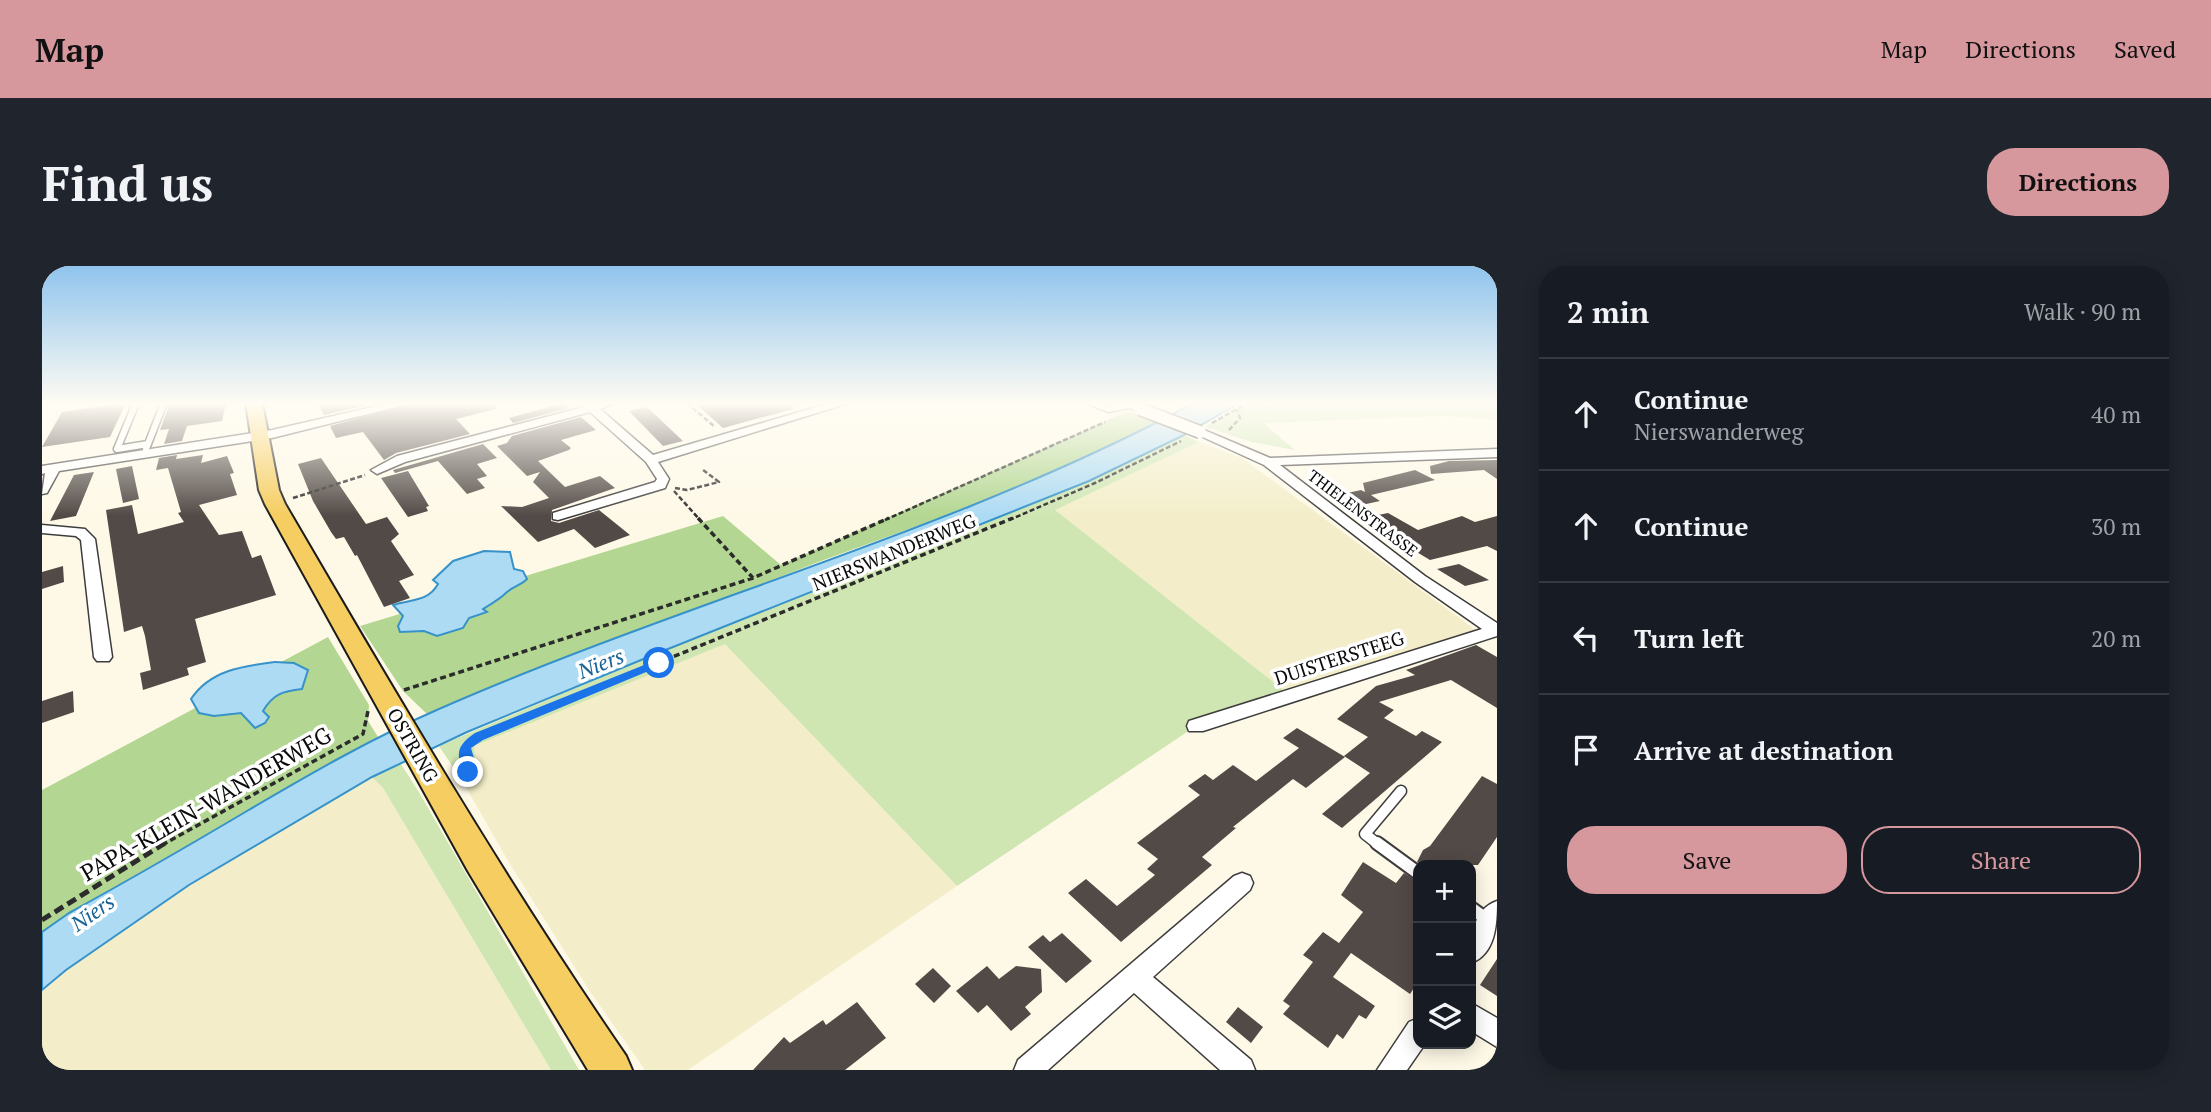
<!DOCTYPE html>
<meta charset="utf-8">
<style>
:root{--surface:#171b24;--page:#20242c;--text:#f1f3f6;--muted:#9ea1a6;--line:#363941;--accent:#d6979d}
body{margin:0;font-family:"PT Serif",serif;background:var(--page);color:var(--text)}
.controls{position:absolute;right:21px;bottom:21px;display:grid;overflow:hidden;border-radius:14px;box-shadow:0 4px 18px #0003}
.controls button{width:63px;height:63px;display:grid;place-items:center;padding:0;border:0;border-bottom:2px solid var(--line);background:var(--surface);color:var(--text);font:35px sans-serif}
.stop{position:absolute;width:21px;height:21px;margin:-16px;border:5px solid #1a73e8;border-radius:50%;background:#fff}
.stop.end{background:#1a73e8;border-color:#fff;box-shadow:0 2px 7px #0008}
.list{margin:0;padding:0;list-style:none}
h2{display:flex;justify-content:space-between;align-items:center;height:91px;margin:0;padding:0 28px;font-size:30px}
h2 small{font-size:23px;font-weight:400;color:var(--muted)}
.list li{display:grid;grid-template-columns:46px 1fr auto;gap:21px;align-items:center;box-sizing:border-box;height:112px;padding:0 28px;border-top:2px solid var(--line)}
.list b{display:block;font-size:26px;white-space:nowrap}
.list p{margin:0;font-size:23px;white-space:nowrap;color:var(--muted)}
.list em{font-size:23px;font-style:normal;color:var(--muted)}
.actions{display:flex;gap:14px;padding:21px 28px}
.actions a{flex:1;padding:16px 0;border:2px solid var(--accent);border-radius:28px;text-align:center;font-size:24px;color:var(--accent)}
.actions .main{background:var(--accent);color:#111}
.icon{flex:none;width:38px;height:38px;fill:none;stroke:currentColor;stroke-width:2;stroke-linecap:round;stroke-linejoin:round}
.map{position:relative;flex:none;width:1455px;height:804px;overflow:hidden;border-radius:28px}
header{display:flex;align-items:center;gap:42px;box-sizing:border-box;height:98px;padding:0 35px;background:var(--accent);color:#111}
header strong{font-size:33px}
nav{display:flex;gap:38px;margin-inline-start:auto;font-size:24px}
.intro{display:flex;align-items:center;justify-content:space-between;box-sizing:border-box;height:168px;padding:0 42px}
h1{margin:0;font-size:49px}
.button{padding:18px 32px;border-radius:28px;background:var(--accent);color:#111;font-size:24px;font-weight:700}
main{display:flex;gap:42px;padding:0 42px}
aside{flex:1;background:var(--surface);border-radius:28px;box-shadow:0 4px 18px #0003}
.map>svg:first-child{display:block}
.farmland{fill:#f3eec9}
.green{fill:#cfe6b3}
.forest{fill:#b3d792}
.water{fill:#addbf4;stroke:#3692c9;stroke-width:2}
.building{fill:#524a46}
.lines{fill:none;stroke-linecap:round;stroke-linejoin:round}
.lane-far2-casing{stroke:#3d3d3d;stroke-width:9}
.lane-far1-casing{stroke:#3d3d3d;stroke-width:13}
.lane-casing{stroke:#3d3d3d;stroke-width:16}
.street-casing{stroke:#3d3d3d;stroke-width:3}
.primary-casing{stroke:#1b1b1b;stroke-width:4}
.path-far2{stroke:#2c2c2c;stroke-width:2.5;stroke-dasharray:5 2.5;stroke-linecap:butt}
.path-far1{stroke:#2c2c2c;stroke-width:3.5;stroke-dasharray:6 3.5;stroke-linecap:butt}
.path{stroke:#2c2c2c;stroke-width:5;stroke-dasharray:10 5;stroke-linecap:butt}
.lane-far2{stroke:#fff;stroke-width:6}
.lane-far1{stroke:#fff;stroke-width:10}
.lane{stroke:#fff;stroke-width:12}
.street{fill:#fff;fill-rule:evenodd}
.primary{fill:#f5cd60;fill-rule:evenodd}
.street-bridge-casing{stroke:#3d3d3d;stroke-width:15;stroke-linecap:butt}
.street-bridge{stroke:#fff;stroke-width:12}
.route{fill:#1a73e8}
.labels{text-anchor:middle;stroke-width:7;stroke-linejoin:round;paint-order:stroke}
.far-street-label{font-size:16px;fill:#0a0a0a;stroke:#fff}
.street-label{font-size:19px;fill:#0a0a0a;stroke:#fff}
.water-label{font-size:21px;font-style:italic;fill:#186296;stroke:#fff}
.near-street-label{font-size:23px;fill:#0a0a0a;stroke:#fff}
</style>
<header>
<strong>Map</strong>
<nav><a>Map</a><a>Directions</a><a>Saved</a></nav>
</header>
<div class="intro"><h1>Find us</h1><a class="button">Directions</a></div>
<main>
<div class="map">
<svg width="1455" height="804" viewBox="0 0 1455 804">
<rect width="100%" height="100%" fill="#fef9e7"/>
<path class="farmland" d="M 1157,176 L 1200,192 L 1439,368 L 1249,430 L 1012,244 Z
M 683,377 L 915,620 L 646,804 L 603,804 L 547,724 L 466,595 L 421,516 L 430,511 L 434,504 L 432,480 Z
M 330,511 L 341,522 L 509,804 L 0,804 L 0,724 L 24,704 L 147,619 Z"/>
<path class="green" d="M 1205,137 L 1455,137 L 1455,154 L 1403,150 L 1221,157 L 1253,184 L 1210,176 L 1163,161 Z
M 1142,169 L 1157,176 L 1013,244 L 1249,430 L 1154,460 L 915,620 L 683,378 L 432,480 C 433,496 438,508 421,516 L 397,480 L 616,387 L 1047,215 Z
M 359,498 L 378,528 L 537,804 L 509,804 L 341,522 L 330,511 Z"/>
<path class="forest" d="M 1086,145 L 1118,156 L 1020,204 L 963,228 L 779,295 L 385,448 L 361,425 L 318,360 L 681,250 L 739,299 Z
M 286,371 L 327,439 L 326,455 L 336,471 L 27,647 L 0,666 L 0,524 Z"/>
<path class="water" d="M 1152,137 L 1197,137 L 1142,169 L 1047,215 L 616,387 L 425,466 L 330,511 L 147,619 L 24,704 L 0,724 L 0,666 L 27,647 C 87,614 146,580 205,545 C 268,508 330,472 397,443 C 646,334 912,266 1152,137 Z
M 442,285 L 468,286 L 472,303 L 481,305 L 485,313 C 479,319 471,321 465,326 C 458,333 451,337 441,343 L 445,346 L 427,352 L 421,362 L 395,370 L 382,365 L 358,366 L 356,360 L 361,350 L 351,339 C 369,333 386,336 396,318 L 391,314 L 411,295 Z
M 233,396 L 252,397 L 266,404 L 260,423 C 241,425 231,428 221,445 L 227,451 L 223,457 L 213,462 L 199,447 L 172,450 L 157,447 L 149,433 C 168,404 201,400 233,396 Z"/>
<path class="building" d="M 84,137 L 68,171 L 0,181 L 20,146 Z
M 128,137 L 184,137 L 180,155 L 145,160 L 140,175 L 122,178 L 127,163 L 118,164 Z
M 276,137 L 334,137 L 282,149 Z
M 372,137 L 454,137 L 454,143 L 414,153 L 428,168 L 354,187 L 342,194 L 321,166 L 294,172 L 288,160 Z
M 521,137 L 527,142 L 471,157 L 467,152 Z
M 653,137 L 750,137 L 751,143 L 681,162 Z
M 605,141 L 641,175 L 621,180 L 587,145 Z
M 539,151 L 554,164 L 519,174 L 529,182 L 527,184 L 496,195 L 523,221 L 558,210 L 573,222 L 510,244 L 509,255 L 517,257 L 557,244 L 588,269 L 553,282 L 532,263 L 496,276 L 459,240 L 480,241 L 507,232 L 491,216 L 498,206 L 485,210 L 455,180 L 465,177 L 470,170 Z
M 441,178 L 455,192 L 435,198 L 445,210 L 435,213 L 443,222 L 425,228 L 396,195 L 353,207 L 351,204 Z
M 135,189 L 134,193 L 161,189 L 159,197 L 185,190 L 192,207 L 188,208 L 195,229 L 157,239 L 177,269 L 200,265 L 210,292 L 219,289 L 234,329 L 153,353 L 164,396 L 145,402 L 147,409 L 101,424 L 98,407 L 109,404 L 103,370 L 100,360 L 82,366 L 64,244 L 90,239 L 96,268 L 142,256 L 136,247 L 139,246 L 126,202 L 114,204 L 117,192 Z
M 279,192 L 324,258 L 345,251 L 357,268 L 349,275 L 372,309 L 357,315 L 368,332 L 342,341 L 315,289 L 313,290 L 302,271 L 294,273 L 289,266 L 271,235 L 256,198 Z
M 1455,194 L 1455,213 L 1442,204 L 1389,208 L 1388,200 L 1407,195 Z
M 90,200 L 97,233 L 81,237 L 74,203 Z
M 1373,204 L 1393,214 L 1329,229 L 1338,235 L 1315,240 L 1296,229 L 1319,224 L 1323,226 L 1321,217 Z
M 366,205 L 387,240 L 384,241 L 386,245 L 366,251 L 339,212 Z
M 52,206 L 34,250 L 8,255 L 32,209 Z
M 1346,247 L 1376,264 L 1420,250 L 1433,256 L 1455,250 L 1455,285 L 1445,280 L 1388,294 L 1358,276 L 1365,275 L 1326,251 Z
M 1417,298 L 1447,314 L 1423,320 L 1395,303 Z
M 21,300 L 22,316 L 0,323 L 0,306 Z
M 1434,379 L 1455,391 L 1455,442 L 1409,414 L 1337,436 L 1352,444 L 1342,452 L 1374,470 L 1380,465 L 1400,476 L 1300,562 L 1280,548 L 1328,507 L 1302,490 L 1326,471 L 1295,453 L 1334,420 L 1373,409 L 1364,404 Z
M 31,425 L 32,446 L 0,457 L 0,435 Z
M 1255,462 L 1303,491 L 1264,522 L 1251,513 L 1191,561 L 1194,562 L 1160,591 L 1170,599 L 1079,676 L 1026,627 L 1044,613 L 1075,640 L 1113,609 L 1105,603 L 1116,593 L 1095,577 L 1158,529 L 1146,520 L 1163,508 L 1171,514 L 1191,499 L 1214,515 L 1257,482 L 1241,472 Z
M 1440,510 L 1455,518 L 1455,571 L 1436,599 L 1380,599 L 1375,596 L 1381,584 L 1388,580 Z
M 1321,596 L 1354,617 L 1362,607 L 1376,616 L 1376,716 L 1368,728 L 1309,687 L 1291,711 L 1333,740 L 1324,753 L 1317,749 L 1301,773 L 1295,768 L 1286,782 L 1241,748 L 1248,740 L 1241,735 L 1271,696 L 1261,689 L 1281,666 L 1297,677 L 1321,646 L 1299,629 Z
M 1020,667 L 1050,695 L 1024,717 L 986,681 L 1001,669 L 1008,676 Z
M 1455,693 L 1455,730 L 1438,719 Z
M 945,700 L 957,713 L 974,700 L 999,703 L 1000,726 L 983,741 L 989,748 L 969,765 L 945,739 L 936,747 L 914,725 Z
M 891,702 L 909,720 L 892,737 L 873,718 Z
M 815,736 L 844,772 L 803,804 L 711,804 L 742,771 L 748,777 L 781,754 L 784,759 Z
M 1196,741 L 1221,761 L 1209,777 L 1184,756 Z"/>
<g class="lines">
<g class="lane-far2-casing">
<path id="lane-far2" d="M 94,137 L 75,183 L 106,178
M 1051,137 L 1067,143 L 1086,139
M 104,183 L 122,137"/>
</g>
<g class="lane-far1-casing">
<path id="lane-far1" d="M 1337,579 L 1323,568 L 1359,525"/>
</g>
<g class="lane-casing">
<path id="lane" d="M 1335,577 L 1376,607
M 1429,642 L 1447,655"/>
</g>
<g class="street-casing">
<path id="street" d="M 348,137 L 370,137 L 230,172 L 17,205 L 5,227 L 0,228 L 3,207 L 0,208 L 0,200 L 230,164 Z
M 539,137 L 573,137 L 558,143 L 611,189 L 788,137 L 807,137 L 616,196 L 627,213 L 623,222 L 516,254 L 511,253 L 511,247 L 613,216 L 615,213 L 604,196 L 548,146 L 363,196 L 335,208 L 329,204 L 355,190 L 542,141 Z
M 1077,137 L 1094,137 L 1104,143 L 1098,146 Z
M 1154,164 L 1162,164 L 1228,192 L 1455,183 L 1455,191 L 1238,199 L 1383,310 L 1455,357 L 1455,370 L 1161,465 L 1147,465 L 1145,460 L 1147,455 L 1440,363 L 1373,316 L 1222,199 L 1154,168 Z
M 0,259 L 43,263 L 53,273 L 70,391 L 67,395 L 55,395 L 52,391 L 39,274 L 34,270 L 0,267 Z
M 1200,607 L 1208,610 L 1211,617 L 1208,624 L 1111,711 L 1209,794 L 1213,804 L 1178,804 L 1092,727 L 1006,804 L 972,804 L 976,794 L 1192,610 Z
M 1455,635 C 1455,657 1454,688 1429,697 C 1429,674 1429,644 1455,635 Z
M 1429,737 L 1455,752 L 1455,781 L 1429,765 Z
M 1376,752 L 1376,778 L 1383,778 L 1365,804 L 1335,804 L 1367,756 Z"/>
</g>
<g class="primary-casing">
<path id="primary" d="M 204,137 L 220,137 L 237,224 L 243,238 C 352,425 461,611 584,790 L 590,804 L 546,804 L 426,605 L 223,238 L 217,224 Z"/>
</g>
<path class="path-far2" d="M 645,137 L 673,161
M 715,137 L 726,146
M 1170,157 L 1205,137
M 1187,164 L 1198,152 L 1195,143
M 633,222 L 645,224 L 677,216 L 661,204
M 632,225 L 658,254
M 251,232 L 323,209
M 843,254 L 1063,156
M 967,254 L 1053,217 L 1139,175"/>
<path class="path-far1" d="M 656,252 L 711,312
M 362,424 L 711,312 L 847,252
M 415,511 L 426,506 L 423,480 L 437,470 L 971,252
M 120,579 L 321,468 L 326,445"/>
<path class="path" d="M 0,654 L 123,577"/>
<use href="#lane-far2" class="lane-far2"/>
<use href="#lane-far1" class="lane-far1"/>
<use href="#lane" class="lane"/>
<use href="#street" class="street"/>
<use href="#primary" class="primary"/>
<g class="street-bridge-casing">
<path id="street-bridge" d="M 1098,143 L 1158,166"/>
</g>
<use href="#street-bridge" class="street-bridge"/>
</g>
<linearGradient id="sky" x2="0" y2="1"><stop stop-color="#90c4ed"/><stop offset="0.55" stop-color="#fffcf4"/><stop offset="1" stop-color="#fffcf4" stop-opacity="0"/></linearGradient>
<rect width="1455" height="250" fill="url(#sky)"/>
<path class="route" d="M 617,393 L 622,397 L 621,399 L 441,474 L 429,482 L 433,496 L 431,509 L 421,509 C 415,487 413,481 433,467 Z"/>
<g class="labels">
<g class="far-street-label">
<text transform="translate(1321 247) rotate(37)" y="6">THIELENSTRASSE</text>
</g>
<g class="street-label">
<text transform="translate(852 286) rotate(-22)" y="7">NIERSWANDERWEG</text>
<text transform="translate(1297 392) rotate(-18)" y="7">DUISTERSTEEG</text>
<text transform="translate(371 479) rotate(60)" y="7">OSTRING</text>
</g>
<g class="water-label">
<text transform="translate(559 398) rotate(-22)" y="7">Niers</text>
<text transform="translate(51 647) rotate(-35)" y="7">Niers</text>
</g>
<g class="near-street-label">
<text transform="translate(164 538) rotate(-30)" y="8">PAPA-KLEIN-WANDERWEG</text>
</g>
</g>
</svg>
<div class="controls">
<button>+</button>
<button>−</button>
<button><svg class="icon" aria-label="layers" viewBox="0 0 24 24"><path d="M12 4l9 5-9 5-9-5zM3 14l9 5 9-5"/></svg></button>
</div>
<div class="stop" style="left:617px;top:397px"></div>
<div class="stop end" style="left:426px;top:506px"></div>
</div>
<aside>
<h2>2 min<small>Walk · 90 m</small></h2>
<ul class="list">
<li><svg class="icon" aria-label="ahead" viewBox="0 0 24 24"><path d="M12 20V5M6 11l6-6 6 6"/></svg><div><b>Continue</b><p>Nierswanderweg</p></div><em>40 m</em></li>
<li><svg class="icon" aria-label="ahead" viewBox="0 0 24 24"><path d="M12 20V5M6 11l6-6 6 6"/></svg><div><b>Continue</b></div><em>30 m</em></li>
<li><svg class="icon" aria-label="left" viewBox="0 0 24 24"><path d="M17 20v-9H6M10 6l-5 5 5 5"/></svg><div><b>Turn left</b></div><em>20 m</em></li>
<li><svg class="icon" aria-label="arrive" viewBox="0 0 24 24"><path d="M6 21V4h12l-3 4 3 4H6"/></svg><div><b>Arrive at destination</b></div></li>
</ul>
<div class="actions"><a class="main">Save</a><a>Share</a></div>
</aside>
</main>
